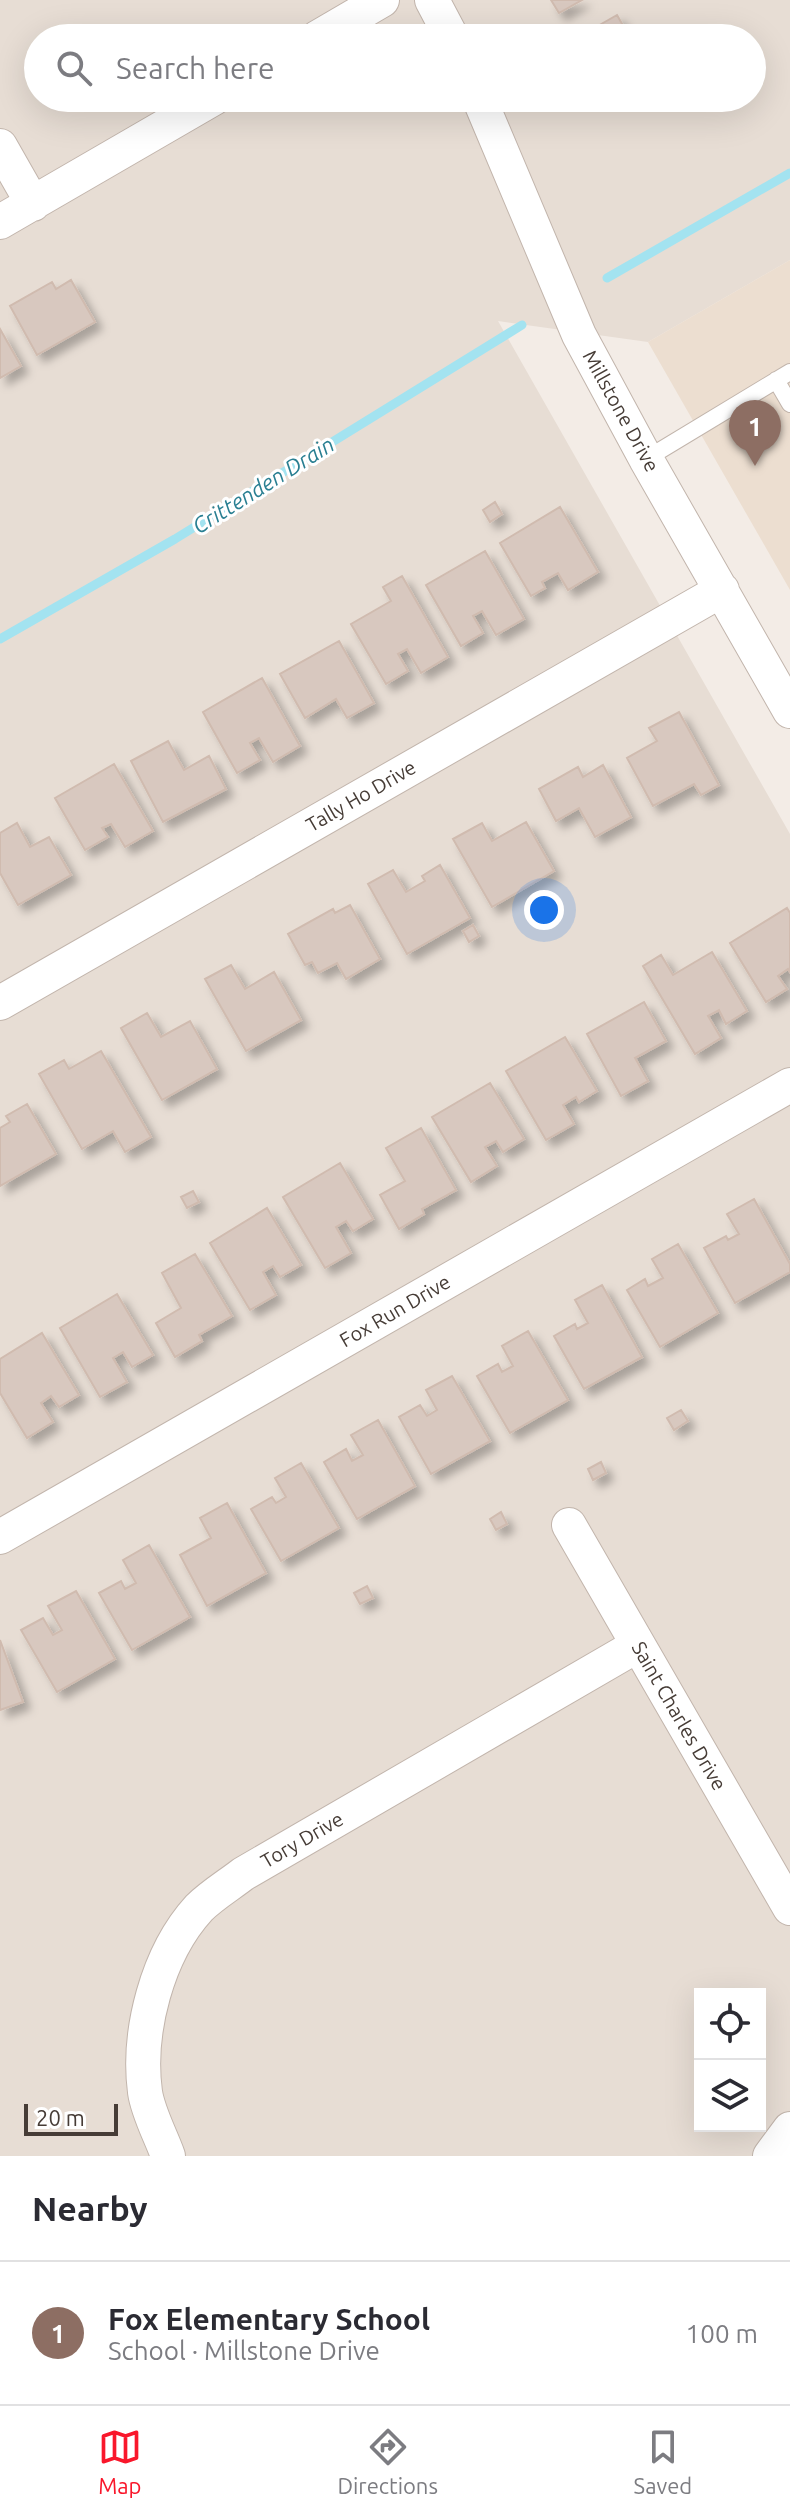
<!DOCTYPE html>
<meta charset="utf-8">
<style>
:root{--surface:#fff;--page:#f7f7f7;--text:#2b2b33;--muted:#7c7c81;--line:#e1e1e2;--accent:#f9172b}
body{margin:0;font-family:Ubuntu,sans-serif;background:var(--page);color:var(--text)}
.controls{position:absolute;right:24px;bottom:24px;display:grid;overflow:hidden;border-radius:0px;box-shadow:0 8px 32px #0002}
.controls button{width:72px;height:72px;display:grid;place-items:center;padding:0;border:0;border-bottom:2px solid var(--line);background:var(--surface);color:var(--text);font:40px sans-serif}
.scale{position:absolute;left:24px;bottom:20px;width:94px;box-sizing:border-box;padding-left:8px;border:4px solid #463c36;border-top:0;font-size:22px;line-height:28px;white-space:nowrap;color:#463c36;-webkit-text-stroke:6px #fff;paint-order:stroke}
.you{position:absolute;left:544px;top:910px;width:28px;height:28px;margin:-20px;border:6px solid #fff;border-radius:50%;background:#1a73e8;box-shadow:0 0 0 12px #1a73e833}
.badge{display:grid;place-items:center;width:52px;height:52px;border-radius:50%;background:var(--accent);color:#fff;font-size:26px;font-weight:700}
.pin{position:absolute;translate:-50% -66px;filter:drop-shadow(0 2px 4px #0008)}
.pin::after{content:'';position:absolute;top:42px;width:28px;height:24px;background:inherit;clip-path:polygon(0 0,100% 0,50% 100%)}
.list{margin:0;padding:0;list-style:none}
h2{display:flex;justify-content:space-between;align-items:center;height:104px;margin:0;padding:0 32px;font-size:34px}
h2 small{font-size:26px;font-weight:400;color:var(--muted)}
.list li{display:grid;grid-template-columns:52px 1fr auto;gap:24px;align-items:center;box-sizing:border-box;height:144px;padding:0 32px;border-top:2px solid var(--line)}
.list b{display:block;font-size:30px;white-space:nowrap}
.list p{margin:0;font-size:26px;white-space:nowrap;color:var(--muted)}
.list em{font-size:26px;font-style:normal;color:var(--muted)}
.icon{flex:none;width:44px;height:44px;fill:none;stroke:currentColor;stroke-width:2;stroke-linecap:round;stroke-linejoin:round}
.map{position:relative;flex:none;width:790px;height:2156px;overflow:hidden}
.search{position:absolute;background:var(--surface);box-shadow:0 8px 32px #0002;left:24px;right:24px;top:24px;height:88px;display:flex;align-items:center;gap:20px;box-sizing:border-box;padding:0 28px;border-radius:44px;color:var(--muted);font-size:30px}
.sheet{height:248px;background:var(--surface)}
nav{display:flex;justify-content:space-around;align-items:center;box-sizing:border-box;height:112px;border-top:2px solid var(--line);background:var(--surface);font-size:22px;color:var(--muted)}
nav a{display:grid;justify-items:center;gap:4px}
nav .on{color:var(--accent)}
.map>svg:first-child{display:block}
.residential{fill:#e7ddd4;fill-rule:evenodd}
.education{fill:#ecded0}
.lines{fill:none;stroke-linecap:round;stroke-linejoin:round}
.stream{stroke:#a3e3f0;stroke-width:9}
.building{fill:#d8c8bf;stroke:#d0bbaf;stroke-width:2;filter:url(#shadow)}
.service-casing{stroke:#c2b5ac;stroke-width:18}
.minor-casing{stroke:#c2b5ac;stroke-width:36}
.service{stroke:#fff;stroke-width:16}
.minor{stroke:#fff;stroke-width:34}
.labels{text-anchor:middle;stroke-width:6;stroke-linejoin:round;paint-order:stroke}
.street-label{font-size:20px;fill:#463c36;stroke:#fff}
.water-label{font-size:22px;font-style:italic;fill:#297f92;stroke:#fff}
</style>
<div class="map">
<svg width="790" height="2156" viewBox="0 0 790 2156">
<defs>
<filter id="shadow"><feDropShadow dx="7" dy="7" stdDeviation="4" flood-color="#0004"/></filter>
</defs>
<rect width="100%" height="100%" fill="#f3ece6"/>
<path class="residential" d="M 0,0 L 790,0 L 790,260 L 648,342 L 498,321 L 790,834 L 790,2156 L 0,2156 ZM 38,38 L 752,38 L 752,98 L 38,98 ZM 700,1994 L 760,1994 L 760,2126 L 700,2126 Z"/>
<path class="education" d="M 790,260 L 790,590 L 648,342 Z"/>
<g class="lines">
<path class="stream" d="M 607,278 L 790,173
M 0,639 L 175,539 L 522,325"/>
</g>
<path class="building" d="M 551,0 L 582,0 L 559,13 Z
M 617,15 L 630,38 L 577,38 Z
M 71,280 L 95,322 L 37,355 L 10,306 L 52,282 L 56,289 Z
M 0,329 L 21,366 L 0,378 Z
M 495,502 L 502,514 L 490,522 L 483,510 Z
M 560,507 L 598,572 L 568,590 L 558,573 L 542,582 L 545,588 L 531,596 L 500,543 Z
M 485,551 L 524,619 L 496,635 L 482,611 L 473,616 L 483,633 L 461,646 L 426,585 Z
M 402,576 L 448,657 L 421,673 L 407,649 L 398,654 L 408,671 L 386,684 L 351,624 L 391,601 L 383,587 Z
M 339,641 L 374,703 L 347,718 L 336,699 L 305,718 L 280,674 Z
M 262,678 L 300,746 L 273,762 L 259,738 L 250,743 L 260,760 L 237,773 L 203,712 Z
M 679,712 L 719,785 L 701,795 L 694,784 L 653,806 L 627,758 L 657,741 L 649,728 Z
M 168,741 L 184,770 L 209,756 L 226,789 L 163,822 L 131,761 Z
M 114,764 L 153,831 L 125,847 L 111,824 L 102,828 L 108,837 L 85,850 L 55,798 Z
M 603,765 L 631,817 L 595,837 L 579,808 L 556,821 L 539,789 L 578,767 L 583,777 Z
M 526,822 L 554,871 L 492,907 L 453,839 L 482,823 L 492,841 Z
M 17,823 L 30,847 L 49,837 L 71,875 L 18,905 L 0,873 L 0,833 Z
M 440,865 L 470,918 L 407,954 L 368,884 L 393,870 L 406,892 L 425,881 L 422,876 Z
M 350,905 L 380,959 L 346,979 L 337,963 L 318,973 L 312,962 L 305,965 L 288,934 L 333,909 L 335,913 Z
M 787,908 L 790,913 L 790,972 L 788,969 L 778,976 L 787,989 L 766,1002 L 730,943 Z
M 473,925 L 479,936 L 469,942 L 463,931 Z
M 712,952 L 747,1011 L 726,1024 L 719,1010 L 708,1016 L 721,1038 L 695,1054 L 643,966 L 661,955 L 673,975 Z
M 231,965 L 245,989 L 274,972 L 301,1020 L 246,1051 L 205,979 Z
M 644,1002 L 666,1041 L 635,1058 L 648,1081 L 621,1096 L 587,1034 Z
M 147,1013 L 161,1037 L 190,1021 L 217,1069 L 162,1100 L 121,1028 Z
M 565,1037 L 597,1091 L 579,1102 L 576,1097 L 563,1105 L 574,1124 L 546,1140 L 506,1071 Z
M 101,1051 L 151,1137 L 125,1152 L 113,1131 L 82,1149 L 39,1074 L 64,1060 L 69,1069 Z
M 490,1083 L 524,1139 L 503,1152 L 496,1141 L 485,1147 L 497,1166 L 471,1182 L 432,1117 Z
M 27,1104 L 56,1154 L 0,1186 L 0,1128 L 10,1122 L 6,1116 Z
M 421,1128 L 456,1190 L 422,1209 L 424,1214 L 399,1229 L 380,1195 L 405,1181 L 386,1148 Z
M 340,1163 L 373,1219 L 353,1231 L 346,1221 L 336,1227 L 351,1253 L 325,1268 L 283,1197 Z
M 193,1191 L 199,1202 L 187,1208 L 181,1197 Z
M 754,1199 L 790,1264 L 790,1272 L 735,1303 L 704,1248 L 726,1236 L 728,1240 L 739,1234 L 727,1214 Z
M 267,1208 L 301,1265 L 280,1277 L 273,1266 L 263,1272 L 276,1295 L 250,1310 L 210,1243 Z
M 678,1244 L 718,1313 L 660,1347 L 627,1290 L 645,1279 L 648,1286 L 663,1278 L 652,1259 Z
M 195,1254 L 232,1316 L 199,1335 L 202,1341 L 175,1357 L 156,1323 L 181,1308 L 162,1273 Z
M 602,1285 L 642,1357 L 584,1389 L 554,1336 L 575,1324 L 577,1329 L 588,1323 L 575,1300 Z
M 117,1294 L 153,1355 L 132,1367 L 123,1352 L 113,1358 L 127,1382 L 100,1397 L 60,1328 Z
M 528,1331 L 568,1400 L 510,1433 L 477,1376 L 498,1364 L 502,1372 L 513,1366 L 502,1346 Z
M 42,1333 L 79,1395 L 59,1407 L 51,1396 L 41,1403 L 53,1422 L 27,1438 L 0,1393 L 0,1359 Z
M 452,1376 L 490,1441 L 431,1474 L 399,1417 L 420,1405 L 427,1416 L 437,1410 L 426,1390 Z
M 681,1410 L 688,1421 L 674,1430 L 667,1418 Z
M 378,1420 L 415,1486 L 357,1519 L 324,1462 L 346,1449 L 352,1461 L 363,1455 L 351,1435 Z
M 601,1462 L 606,1473 L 593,1480 L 588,1469 Z
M 301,1463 L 339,1528 L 281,1561 L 251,1509 L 272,1497 L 276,1503 L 286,1497 L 275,1478 Z
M 227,1503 L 266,1573 L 207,1606 L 180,1555 L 211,1538 L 200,1518 Z
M 501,1512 L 507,1524 L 496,1530 L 490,1519 Z
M 149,1545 L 190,1617 L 132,1650 L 99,1593 L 121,1581 L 125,1589 L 136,1583 L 123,1560 Z
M 367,1586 L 373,1598 L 360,1604 L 354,1593 Z
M 76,1591 L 115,1659 L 57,1692 L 21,1630 L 43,1618 L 53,1635 L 62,1630 L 48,1606 Z
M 0,1640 L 23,1702 L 0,1710 Z"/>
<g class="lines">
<g class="service-casing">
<path id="service" d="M 776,380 L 790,404
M 646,459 L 790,372"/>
</g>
<g class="minor-casing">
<path id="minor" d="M 432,0 L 452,38
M 317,38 L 382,0
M 479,98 L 579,335 L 646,459 L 790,711
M 0,146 L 33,204
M 0,222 L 214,98
M 0,1003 L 722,590
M 569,1525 L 790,1908
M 0,1537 L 790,1085
M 168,2156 C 161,2136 148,2113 145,2092 C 137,2032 157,1954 199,1908 C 212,1895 229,1885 243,1874 L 638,1645
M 770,2156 L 790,2129"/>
</g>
<use href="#service" class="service"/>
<use href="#minor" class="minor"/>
</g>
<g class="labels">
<g class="street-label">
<text transform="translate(621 411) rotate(61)" y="7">Millstone Drive</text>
<text transform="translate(361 796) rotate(-30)" y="7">Tally Ho Drive</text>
<text transform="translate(395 1311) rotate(-30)" y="7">Fox Run Drive</text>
<text transform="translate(679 1716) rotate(60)" y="7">Saint Charles Drive</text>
<text transform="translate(302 1840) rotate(-30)" y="7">Tory Drive</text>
</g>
<g class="water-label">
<text transform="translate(263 485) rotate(-32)" y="8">Crittenden Drain</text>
</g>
</g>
</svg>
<div class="controls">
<button><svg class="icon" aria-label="locate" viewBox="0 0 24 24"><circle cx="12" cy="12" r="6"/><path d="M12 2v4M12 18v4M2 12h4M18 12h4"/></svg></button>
<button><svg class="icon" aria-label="layers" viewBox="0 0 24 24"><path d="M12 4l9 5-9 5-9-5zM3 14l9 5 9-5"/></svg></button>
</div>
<div class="scale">20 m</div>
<div class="you"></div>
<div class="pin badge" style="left:755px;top:466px;background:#8d6e63">1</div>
<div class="search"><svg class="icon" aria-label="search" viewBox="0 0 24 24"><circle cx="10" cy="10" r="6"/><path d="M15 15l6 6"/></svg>Search here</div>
</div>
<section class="sheet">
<h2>Nearby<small></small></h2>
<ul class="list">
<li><span class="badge" style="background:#8d6e63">1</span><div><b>Fox Elementary School</b><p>School · Millstone Drive</p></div><em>100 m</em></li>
</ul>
</section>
<nav>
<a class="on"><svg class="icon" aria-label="map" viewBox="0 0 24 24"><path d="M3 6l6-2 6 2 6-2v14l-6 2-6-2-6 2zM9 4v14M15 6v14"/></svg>Map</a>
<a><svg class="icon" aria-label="directions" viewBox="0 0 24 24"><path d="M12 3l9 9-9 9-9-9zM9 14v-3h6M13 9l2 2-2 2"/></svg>Directions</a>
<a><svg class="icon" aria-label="saved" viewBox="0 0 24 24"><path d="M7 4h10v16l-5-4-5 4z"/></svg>Saved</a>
</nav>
